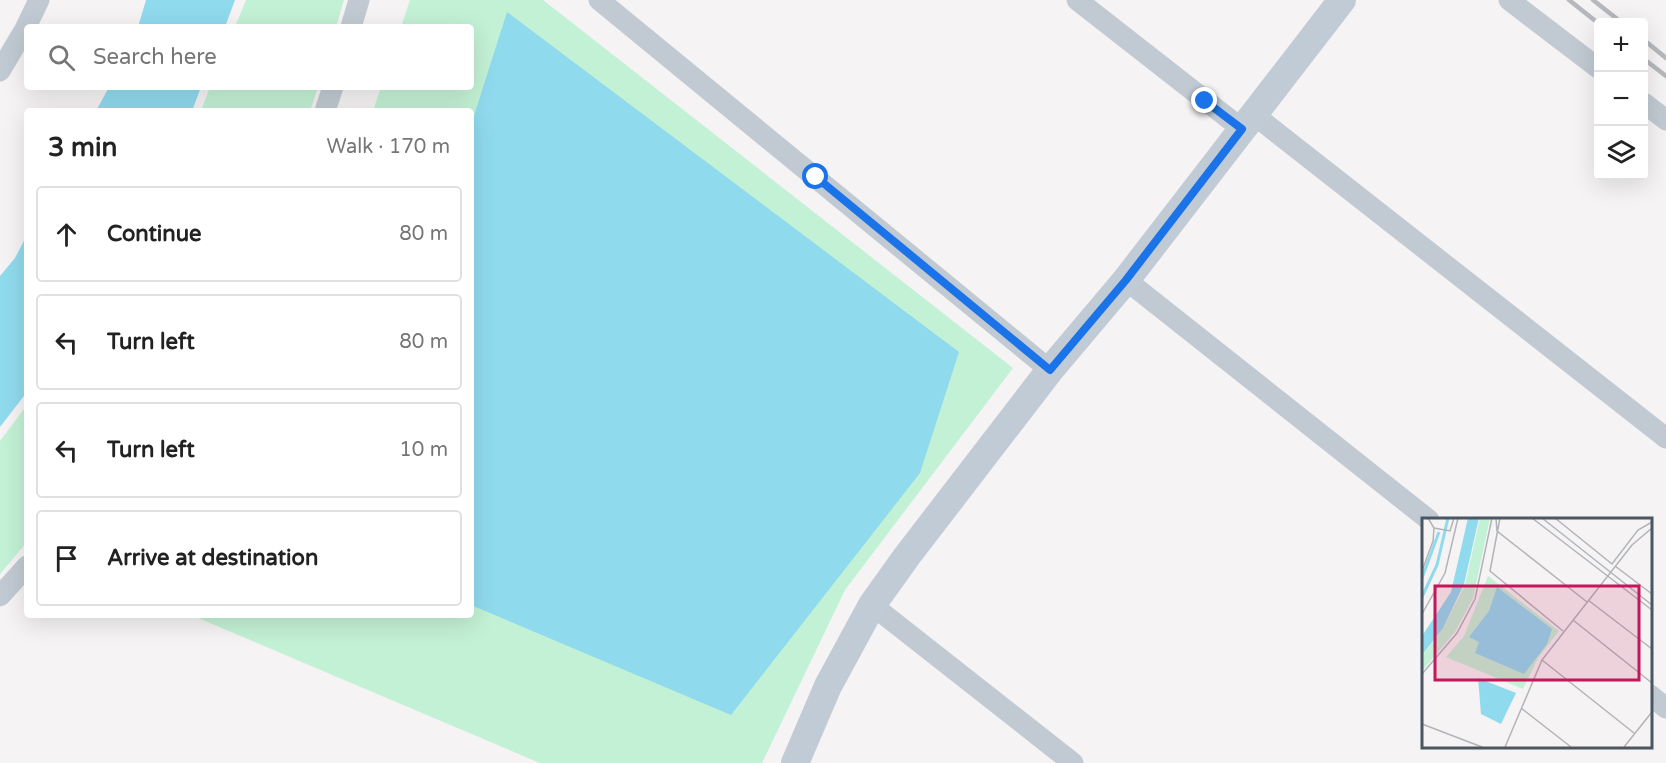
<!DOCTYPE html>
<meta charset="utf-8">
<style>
:root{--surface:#fff;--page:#f6f6f6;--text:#222;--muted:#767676;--line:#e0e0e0}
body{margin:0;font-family:"Varela Round",sans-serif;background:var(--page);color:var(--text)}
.controls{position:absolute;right:18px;top:18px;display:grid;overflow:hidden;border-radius:6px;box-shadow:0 6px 24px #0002}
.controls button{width:54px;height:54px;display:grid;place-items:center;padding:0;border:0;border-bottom:2px solid var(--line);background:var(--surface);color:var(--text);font:30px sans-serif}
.stop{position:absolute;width:18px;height:18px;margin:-14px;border:4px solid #1a73e8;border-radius:50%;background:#fff}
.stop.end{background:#1a73e8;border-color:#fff;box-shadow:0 2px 6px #0008}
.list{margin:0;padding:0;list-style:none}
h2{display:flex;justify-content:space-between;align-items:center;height:78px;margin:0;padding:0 24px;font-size:26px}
h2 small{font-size:20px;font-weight:400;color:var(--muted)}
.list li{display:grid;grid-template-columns:39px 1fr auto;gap:18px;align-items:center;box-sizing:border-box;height:96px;margin:0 12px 12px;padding:0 12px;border:2px solid var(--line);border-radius:6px}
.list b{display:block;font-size:22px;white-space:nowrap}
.list em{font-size:20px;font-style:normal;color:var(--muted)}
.icon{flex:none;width:33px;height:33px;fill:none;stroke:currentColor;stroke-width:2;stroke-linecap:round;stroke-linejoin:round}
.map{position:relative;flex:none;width:1666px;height:763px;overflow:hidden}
.search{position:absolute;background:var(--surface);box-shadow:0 6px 24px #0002;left:24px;top:24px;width:450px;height:66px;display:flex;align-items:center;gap:15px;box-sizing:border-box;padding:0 21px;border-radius:6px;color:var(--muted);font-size:22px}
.panel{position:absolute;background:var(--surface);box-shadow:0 6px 24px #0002;left:24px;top:108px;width:450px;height:510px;border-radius:6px}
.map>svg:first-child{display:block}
.green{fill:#c3f1d5}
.water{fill:#90daee}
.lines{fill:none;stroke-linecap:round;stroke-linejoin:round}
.street{stroke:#c1cad2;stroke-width:21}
.secondary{stroke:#c1cbd6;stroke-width:28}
.rail{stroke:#b5b8bd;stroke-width:4.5}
.route{stroke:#1a73e8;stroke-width:8}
.inset-river{fill:none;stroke:#90daee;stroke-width:3}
.inset-road{fill:none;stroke:#b1b4b9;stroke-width:1.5}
.view{fill:#c2185b;fill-opacity:0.15;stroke:#c2185b;stroke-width:3}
.inset-edge{fill:none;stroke:#4a5661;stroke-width:3}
</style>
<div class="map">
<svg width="1666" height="763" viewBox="0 0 1666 763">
<rect width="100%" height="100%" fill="#f5f3f3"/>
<path class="green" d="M 246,0 L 344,0 L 336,27 L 235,27 Z
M 410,0 L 543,0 L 1013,368 L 845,590 L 762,763 L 540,763 L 191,615 L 471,615 L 471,111 L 373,111 L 381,87 L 471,87 L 471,27 L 401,27 Z
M 210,87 L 318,87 L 310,111 L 201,111 Z
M 27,405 L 27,542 L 0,574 L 0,441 Z"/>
<path class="water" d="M 146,0 L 235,0 L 225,27 L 138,27 Z
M 507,12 L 959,352 L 920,473 L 731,715 L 471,605 L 471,125 Z
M 109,87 L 201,87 L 192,111 L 96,111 Z
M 27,235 L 27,392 L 0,427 L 0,276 L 15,258 Z"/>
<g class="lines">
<path class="street" d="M 599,0 L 1050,370
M 1077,0 L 1242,129
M 1509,0 L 1598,68
M 351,27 L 359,0
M 0,71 L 25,29 L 39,0
M 1644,103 L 1666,120
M 325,111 L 333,87
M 1253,114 L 1666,438
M 1126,280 L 1429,520
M 0,596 L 27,566
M 872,605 L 1073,763
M 1650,695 L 1666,708"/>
<path class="secondary" d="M 795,763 L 828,686 L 872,605 L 907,556 L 1050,370 L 1126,280 L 1342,0"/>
<path class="rail" d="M 1569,0 L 1598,23
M 1593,0 L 1621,22
M 1644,40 L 1666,58
M 1644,59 L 1666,76"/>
</g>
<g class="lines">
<path class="route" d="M 816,177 L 1050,370 L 1126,280 L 1242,129 L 1205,101"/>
</g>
<g transform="translate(1422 518)">
<rect width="230" height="230" fill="#f5f3f3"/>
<path d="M 58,0 L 68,0 L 51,80 L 33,114 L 0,153 L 0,138 L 21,110 L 43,67 ZM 66,58 L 137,113 L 116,140 L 101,171 L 24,139 L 42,118 Z" fill="#c3f1d5"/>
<path d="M 46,0 L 57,0 L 42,66 L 21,110 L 0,137 L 0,118 L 29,74 ZM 75,69 L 130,111 L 125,126 L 102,156 L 53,135 L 57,124 L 47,119 L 67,93 ZM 56,160 L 94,175 L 79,206 L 59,196 Z" fill="#90daee"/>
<path class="inset-river" d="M 0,60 L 17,14M 0,79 L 15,47 L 26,0"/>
<path class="inset-road" d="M 74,0 L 75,13 L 165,84M 78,0 L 68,53 L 141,113M 110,0 L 230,92M 120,0 L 230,87M 133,0 L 190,46 L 216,12 L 230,4M 12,10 L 28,13 L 32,0M 193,48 L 230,76M 0,53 L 11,23 L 12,10 L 6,0M 166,82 L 230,131M 0,96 L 23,55 L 36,0M 151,102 L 230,165M 120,142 L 212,215M 0,156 L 35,115 L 53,81 L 70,0M 99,190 L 149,229M 0,206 L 60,229M 83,229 L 120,142 L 210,27 L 230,10M 202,229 L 230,194"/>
<path class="view" d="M 13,68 L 217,68 L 217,162 L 13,162 Z"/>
<rect width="230" height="230" class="inset-edge"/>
</g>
</svg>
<div class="controls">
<button>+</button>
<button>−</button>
<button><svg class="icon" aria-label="layers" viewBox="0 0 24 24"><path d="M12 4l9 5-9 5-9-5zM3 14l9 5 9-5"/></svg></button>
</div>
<div class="stop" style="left:816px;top:177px"></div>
<div class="stop end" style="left:1205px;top:101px"></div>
<div class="search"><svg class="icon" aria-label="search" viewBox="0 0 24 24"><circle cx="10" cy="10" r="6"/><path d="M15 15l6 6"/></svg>Search here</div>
<section class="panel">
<h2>3 min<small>Walk · 170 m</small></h2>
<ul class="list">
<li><svg class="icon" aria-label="ahead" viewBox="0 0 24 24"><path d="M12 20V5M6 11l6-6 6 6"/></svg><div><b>Continue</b></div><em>80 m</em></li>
<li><svg class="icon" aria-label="left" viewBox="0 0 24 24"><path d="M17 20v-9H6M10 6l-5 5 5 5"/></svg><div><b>Turn left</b></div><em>80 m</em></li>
<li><svg class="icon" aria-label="left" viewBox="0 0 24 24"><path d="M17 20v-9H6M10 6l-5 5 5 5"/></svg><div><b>Turn left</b></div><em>10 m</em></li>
<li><svg class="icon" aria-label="arrive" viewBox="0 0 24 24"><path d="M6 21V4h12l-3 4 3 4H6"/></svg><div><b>Arrive at destination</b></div></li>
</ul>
</section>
</div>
